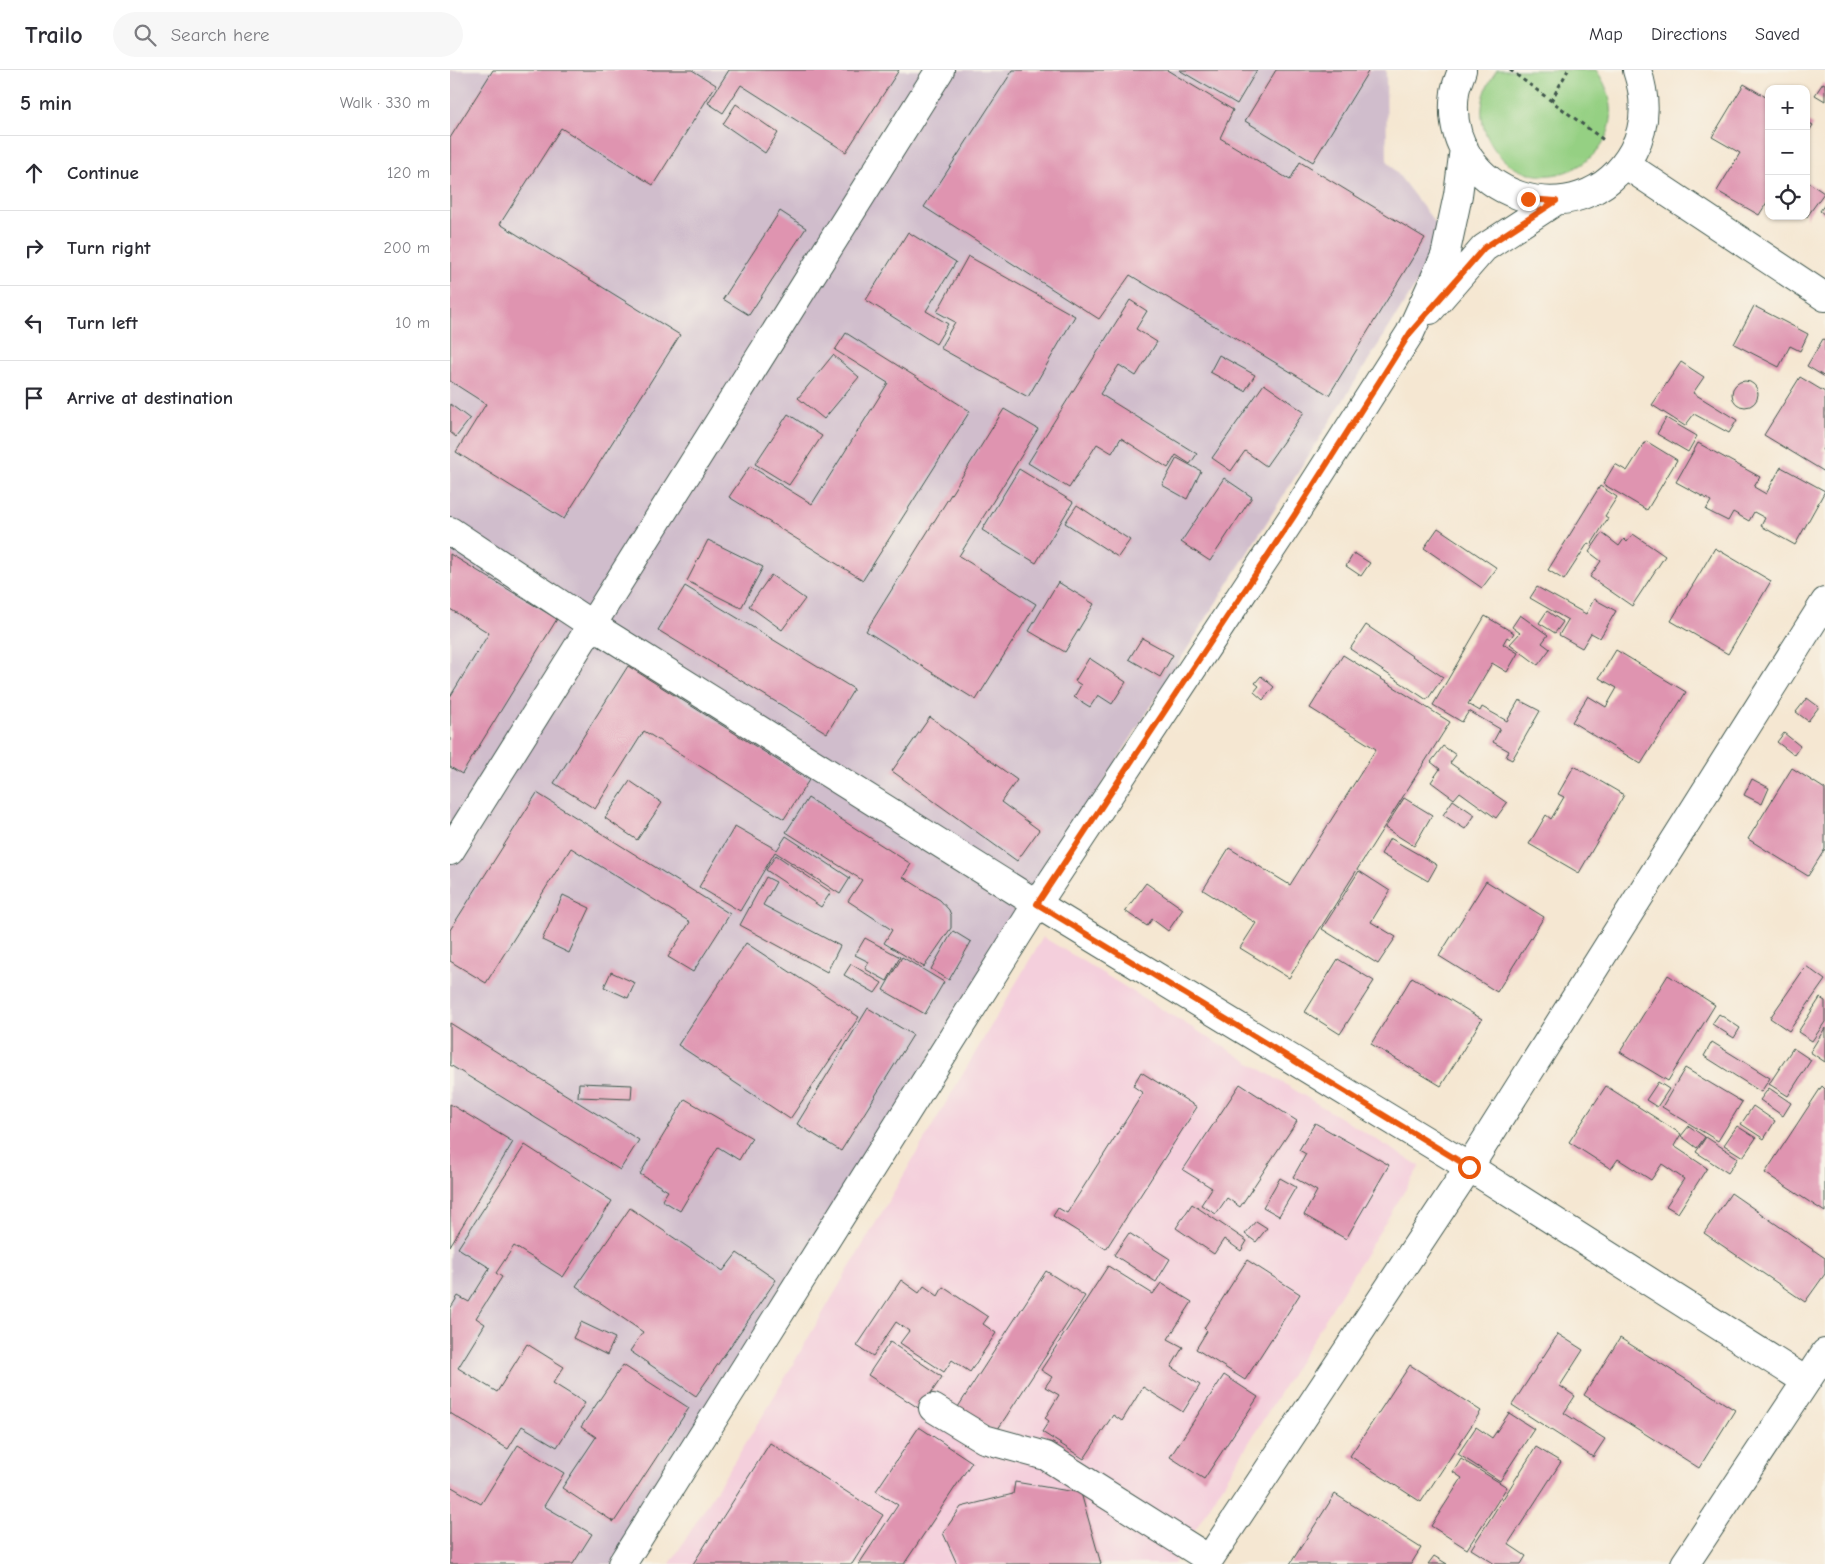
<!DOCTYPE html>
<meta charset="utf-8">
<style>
:root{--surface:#fff;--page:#f7f7f7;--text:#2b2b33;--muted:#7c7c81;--line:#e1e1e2}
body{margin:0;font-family:"Comic Neue",sans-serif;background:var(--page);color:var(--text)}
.controls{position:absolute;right:15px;top:15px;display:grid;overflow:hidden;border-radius:10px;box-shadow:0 1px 4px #0004}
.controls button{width:45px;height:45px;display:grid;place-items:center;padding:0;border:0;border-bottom:1px solid var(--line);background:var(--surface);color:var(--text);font:25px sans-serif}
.stop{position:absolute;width:15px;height:15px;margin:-11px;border:4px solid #ea580c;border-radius:50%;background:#fff}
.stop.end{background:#ea580c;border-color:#fff;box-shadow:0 1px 5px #0008}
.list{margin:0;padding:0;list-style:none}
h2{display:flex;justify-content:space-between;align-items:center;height:65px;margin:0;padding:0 20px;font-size:21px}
h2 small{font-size:16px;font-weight:400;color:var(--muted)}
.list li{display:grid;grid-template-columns:32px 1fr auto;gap:15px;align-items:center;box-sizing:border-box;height:75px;padding:0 20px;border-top:1px solid var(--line)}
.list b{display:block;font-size:19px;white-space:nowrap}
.list em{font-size:16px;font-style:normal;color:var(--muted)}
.icon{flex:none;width:28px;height:28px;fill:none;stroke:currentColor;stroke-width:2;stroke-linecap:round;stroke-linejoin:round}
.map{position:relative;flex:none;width:1375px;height:1494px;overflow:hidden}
header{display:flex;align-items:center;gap:30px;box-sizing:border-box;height:70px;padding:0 25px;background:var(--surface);border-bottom:1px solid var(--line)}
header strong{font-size:24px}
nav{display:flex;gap:28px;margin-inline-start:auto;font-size:18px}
.search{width:350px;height:45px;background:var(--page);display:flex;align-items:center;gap:12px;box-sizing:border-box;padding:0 18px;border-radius:28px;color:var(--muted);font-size:19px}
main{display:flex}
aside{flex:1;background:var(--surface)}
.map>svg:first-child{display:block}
.built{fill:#f4cfdc}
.industrial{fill:#d0bdcc}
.green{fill:#95d083;stroke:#5a865c}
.building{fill:#df94b0}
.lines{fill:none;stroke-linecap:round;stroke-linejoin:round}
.minor-casing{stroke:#3f564c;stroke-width:30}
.path{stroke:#3f564c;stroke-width:3;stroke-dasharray:4 4;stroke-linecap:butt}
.minor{stroke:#fff;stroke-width:28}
.route{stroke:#ea580c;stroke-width:6}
</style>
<header>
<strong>Trailo</strong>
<div class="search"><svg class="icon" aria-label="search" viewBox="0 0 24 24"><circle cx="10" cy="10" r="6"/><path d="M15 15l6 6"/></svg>Search here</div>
<nav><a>Map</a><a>Directions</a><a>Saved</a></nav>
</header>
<main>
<aside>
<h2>5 min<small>Walk · 330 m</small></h2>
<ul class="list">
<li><svg class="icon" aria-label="ahead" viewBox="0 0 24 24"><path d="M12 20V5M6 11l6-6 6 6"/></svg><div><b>Continue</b></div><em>120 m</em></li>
<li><svg class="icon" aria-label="right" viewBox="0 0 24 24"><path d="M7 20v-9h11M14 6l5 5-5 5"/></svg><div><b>Turn right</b></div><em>200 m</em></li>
<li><svg class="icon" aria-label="left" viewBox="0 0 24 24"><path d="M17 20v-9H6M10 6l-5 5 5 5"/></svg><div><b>Turn left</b></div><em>10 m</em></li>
<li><svg class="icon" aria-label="arrive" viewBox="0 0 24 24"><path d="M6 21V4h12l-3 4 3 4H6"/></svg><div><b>Arrive at destination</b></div></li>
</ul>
</aside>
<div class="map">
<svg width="1375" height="1494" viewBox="0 0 1375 1494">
<rect width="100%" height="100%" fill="#f7f3e8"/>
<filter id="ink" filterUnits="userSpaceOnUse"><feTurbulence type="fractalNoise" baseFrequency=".02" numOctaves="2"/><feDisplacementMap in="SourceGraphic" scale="10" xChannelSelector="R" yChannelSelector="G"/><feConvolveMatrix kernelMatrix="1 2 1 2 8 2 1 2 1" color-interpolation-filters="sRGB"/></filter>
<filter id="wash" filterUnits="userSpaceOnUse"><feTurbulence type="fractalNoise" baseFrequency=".0096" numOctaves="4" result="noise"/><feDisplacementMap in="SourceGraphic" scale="20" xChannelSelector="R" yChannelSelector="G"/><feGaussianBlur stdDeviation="1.12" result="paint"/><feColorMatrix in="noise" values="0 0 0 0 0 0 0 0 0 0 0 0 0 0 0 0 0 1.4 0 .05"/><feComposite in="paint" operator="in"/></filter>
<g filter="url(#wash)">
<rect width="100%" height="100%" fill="#f5e7d2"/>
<path class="built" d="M 593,867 L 970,1096 L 724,1494 L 220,1494 L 312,1347 Z"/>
<path class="industrial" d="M 0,0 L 936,0 L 937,90 L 996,167 L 162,1494 L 0,1494 Z"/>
<path class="green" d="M 1047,0 L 1146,0 C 1206,83 1074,153 1036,64 C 1027,42 1033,19 1047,0 Z"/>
<g id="blocks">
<path class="building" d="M 43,0 L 242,0 L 266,15 L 203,115 L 111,58 L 50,154 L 230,265 L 114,449 L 6,382 L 36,334 L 0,311 L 0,68 Z
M 279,0 L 449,0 L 396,82 L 291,15 L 273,43 L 258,33 Z
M 563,0 L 717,0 L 783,40 L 770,68 L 840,110 L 850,92 L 975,168 L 879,325 L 680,205 L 649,249 L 474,137 Z
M 729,0 L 807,0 L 787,34 Z
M 826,0 L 919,0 L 863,92 L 795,51 Z
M 1373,13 L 1375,14 L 1375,31 L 1365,25 Z
M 1294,14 L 1319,29 L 1319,129 L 1309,145 L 1267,121 L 1290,83 L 1262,67 Z
M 286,34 L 328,63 L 315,83 L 273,54 Z
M 1356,51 L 1363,55 L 1356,66 Z
M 1358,112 L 1374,123 L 1356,148 L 1356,115 Z
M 1375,134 L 1375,145 L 1370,141 Z
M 330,141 L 356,158 L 299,245 L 273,229 Z
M 458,162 L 506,192 L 476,241 L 498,254 L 486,274 L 416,230 Z
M 518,186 L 625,246 L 578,327 L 490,278 L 505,252 L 487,242 Z
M 680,230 L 697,241 L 686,259 L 707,272 L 686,306 L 669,295 L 650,324 L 747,384 L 740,394 L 726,385 L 718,398 L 671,368 L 662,383 L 647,374 L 619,418 L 578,393 Z
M 1304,236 L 1358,264 L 1350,281 L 1340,276 L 1329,297 L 1284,274 Z
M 396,263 L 520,341 L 413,510 L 279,427 L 300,396 L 362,434 L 438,313 L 385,280 Z
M 1373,269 L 1375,270 L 1375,307 L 1357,296 Z
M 383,285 L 409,307 L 374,349 L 348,328 Z
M 769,285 L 805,305 L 795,321 L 760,302 Z
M 1231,292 L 1254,307 L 1243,323 L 1287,350 L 1279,363 L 1244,344 L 1235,356 L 1202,335 Z
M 1350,307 L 1375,322 L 1375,375 L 1372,380 L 1375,381 L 1375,402 L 1314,365 Z
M1282 324a13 13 0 1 1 26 0a13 13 0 1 1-26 0Z
M 814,314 L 854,342 L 816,396 L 795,381 L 781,401 L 762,388 Z
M 0,334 L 20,349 L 6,367 L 0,362 Z
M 554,339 L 588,359 L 509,486 L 586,534 L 526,630 L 416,561 Z
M 338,344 L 372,366 L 339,415 L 305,394 Z
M 1216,348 L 1247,366 L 1238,382 L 1207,364 Z
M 1196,371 L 1227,390 L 1197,440 L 1153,414 L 1165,394 L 1177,401 Z
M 1248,373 L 1310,407 L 1304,417 L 1316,424 L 1331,397 L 1375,421 L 1345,475 L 1311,456 L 1315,448 L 1304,442 L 1299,451 L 1283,442 L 1278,451 L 1256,440 L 1261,431 L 1226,412 Z
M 727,388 L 751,401 L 737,429 L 712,415 Z
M 569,399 L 623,432 L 586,493 L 532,460 Z
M 774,408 L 802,427 L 760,491 L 731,472 Z
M 1150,416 L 1167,427 L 1155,446 L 1158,448 L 1141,475 L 1138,473 L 1114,510 L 1098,500 Z
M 627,435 L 680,470 L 668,487 L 615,453 Z
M 988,458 L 1047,498 L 1032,518 L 974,478 Z
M 1152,463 L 1169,476 L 1174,469 L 1177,472 L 1183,464 L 1215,486 L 1182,536 L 1140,507 L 1151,491 L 1139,482 Z
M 258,470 L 313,497 L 291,538 L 237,511 Z
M 1265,478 L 1321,511 L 1278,584 L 1221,551 Z
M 904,483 L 920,493 L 911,506 L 896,496 Z
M 0,484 L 107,549 L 12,704 L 0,697 L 0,627 L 39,563 L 0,539 Z
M 321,505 L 355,529 L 332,560 L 299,536 Z
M 608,512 L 644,534 L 615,582 L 579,561 Z
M 235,516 L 404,619 L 377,663 L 208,560 Z
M 1087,517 L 1136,544 L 1144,529 L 1166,541 L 1150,568 L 1141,563 L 1132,578 L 1109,565 L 1118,550 L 1080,528 Z
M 1097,541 L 1113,552 L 1105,563 L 1089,553 Z
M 1070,545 L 1098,565 L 1092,573 L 1100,579 L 1088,595 L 1060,574 L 1070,563 L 1062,557 Z
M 1035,546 L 1064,563 L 1060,569 L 1057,567 L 1053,574 L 1068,583 L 1057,602 L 1042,593 L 1018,634 L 1030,641 L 1032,637 L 1057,651 L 1069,630 L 1090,641 L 1062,690 L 1056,687 L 1059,681 L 1043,672 L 1050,659 L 1019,641 L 1012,652 L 983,635 Z
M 916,555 L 993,607 L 977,630 L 900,579 Z
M 692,568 L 723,585 L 710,607 L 679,589 Z
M 1166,580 L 1236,622 L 1191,694 L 1122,652 L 1138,626 L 1156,637 L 1167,618 L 1149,608 Z
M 893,585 L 1000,652 L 839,908 L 790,878 L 806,853 L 753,820 L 779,778 L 840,815 L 926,679 L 860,638 Z
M 639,588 L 676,612 L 662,634 L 648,625 L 640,637 L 624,627 L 631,615 L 625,611 Z
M 178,596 L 359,710 L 334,749 L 194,661 L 145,739 L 104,713 Z
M 811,606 L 824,617 L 813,630 L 804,622 L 809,616 L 805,613 Z
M 1357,628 L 1369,637 L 1358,651 L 1346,642 Z
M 480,647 L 567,710 L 551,732 L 589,760 L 567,791 L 442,701 Z
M 1334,663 L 1350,676 L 1344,685 L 1327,672 Z
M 993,676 L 1006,685 L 1000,693 L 1057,733 L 1046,748 L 1010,722 L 1004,729 L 981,712 L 990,699 L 981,692 Z
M 1124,696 L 1174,725 L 1129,803 L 1079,774 L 1096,745 L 1101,749 L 1114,727 L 1108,724 Z
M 1342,698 L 1375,719 L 1375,779 L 1358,806 L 1298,769 Z
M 1302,709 L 1319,718 L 1312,734 L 1294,725 Z
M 180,711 L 212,733 L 187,770 L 155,748 Z
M 87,723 L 280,844 L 243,902 L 218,887 L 240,852 L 121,778 L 36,913 L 0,891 L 0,860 Z
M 358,728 L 461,794 L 453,807 L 490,830 L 499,840 L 501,845 L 501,858 L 474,897 L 434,873 L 442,860 L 398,831 L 412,810 L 336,762 Z
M 954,728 L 982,745 L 964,776 L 935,758 Z
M 1003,730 L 1025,745 L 1015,759 L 993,745 Z
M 285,756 L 327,780 L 336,766 L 400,808 L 390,824 L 325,782 L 290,841 L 249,817 Z
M 940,768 L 987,795 L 978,811 L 931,784 Z
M 326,785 L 381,822 L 371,837 L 316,800 Z
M 909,801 L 940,821 L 921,852 L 946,867 L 928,894 L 872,859 Z
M 316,807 L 326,812 L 313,835 L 390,876 L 377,902 L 290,855 Z
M 1036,811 L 1094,847 L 1047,922 L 989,886 Z
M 696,813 L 733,839 L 718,861 L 702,849 L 697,856 L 675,841 Z
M 113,825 L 140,838 L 119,883 L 92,870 Z
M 503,861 L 521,872 L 499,910 L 481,899 Z
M 415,868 L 450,887 L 437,911 L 415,899 L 419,892 L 405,885 Z
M 296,873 L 409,947 L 340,1049 L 228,975 Z
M 452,887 L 494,912 L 475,944 L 433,920 Z
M 888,889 L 924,911 L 890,964 L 855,942 Z
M 401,894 L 432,913 L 425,923 L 394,905 Z
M 1356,896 L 1375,910 L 1339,961 L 1320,948 Z
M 161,902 L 185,913 L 178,928 L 154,917 Z
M 1218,905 L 1265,935 L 1218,1011 L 1170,982 Z
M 962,907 L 1032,949 L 991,1016 L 921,974 Z
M 1370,928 L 1375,931 L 1375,952 L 1362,971 L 1348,962 Z
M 418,938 L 463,965 L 391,1081 L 347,1054 Z
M 1269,944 L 1290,958 L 1284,968 L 1262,954 Z
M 0,953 L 189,1070 L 170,1100 L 0,995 Z
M 1375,958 L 1375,992 L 1360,982 Z
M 1262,972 L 1320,1008 L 1311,1022 L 1254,986 Z
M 1343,978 L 1361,990 L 1338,1026 L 1319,1014 Z
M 1235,998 L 1292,1032 L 1268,1071 L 1212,1037 Z
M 691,1002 L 747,1037 L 656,1179 L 603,1146 L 608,1138 L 617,1143 L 693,1023 L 683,1016 Z
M 1208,1012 L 1219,1019 L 1207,1037 L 1196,1030 Z
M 129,1013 L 182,1015 L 181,1029 L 128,1027 Z
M 790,1014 L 847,1051 L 790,1137 L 777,1128 L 766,1144 L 751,1135 L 762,1118 L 733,1100 Z
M 1156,1016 L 1231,1064 L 1224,1076 L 1257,1098 L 1228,1143 L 1216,1136 L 1234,1109 L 1212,1094 L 1201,1110 L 1168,1089 L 1161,1099 L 1119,1072 Z
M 1372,1016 L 1375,1019 L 1375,1142 L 1315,1103 Z
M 1319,1018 L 1341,1033 L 1333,1046 L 1310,1030 Z
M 235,1029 L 302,1068 L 289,1090 L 268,1077 L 230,1141 L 212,1130 L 218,1121 L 190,1104 Z
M 0,1034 L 63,1072 L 0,1176 Z
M 1303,1036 L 1325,1051 L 1314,1069 L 1291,1054 Z
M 865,1053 L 939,1095 L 896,1169 L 854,1145 L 867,1121 L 843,1107 L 856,1084 L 849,1080 Z
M 1239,1056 L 1255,1067 L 1247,1078 L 1231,1066 Z
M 1287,1056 L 1306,1068 L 1293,1087 L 1274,1075 Z
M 1256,1067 L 1288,1088 L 1278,1103 L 1246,1082 Z
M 75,1075 L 162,1131 L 113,1207 L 64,1176 L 46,1203 L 52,1207 L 26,1248 L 35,1254 L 8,1298 L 47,1322 L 77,1274 L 114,1297 L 103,1313 L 135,1333 L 107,1377 L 72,1356 L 58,1379 L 0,1343 L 0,1239 L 8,1226 L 19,1232 L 40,1198 L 8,1178 Z
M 830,1108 L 846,1117 L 829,1146 L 813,1137 Z
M 1281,1123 L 1375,1188 L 1375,1204 L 1355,1232 L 1254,1163 Z
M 742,1134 L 797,1171 L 791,1181 L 774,1169 L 764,1184 L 726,1158 Z
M 180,1138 L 273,1201 L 287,1183 L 326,1210 L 246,1326 L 180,1281 L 193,1262 L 126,1216 Z
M 806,1151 L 817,1158 L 806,1172 L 795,1164 Z
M 679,1163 L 720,1189 L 706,1212 L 664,1185 Z
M 797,1190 L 850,1224 L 795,1310 L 746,1279 L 757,1261 L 754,1258 Z
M 658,1196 L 703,1224 L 711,1213 L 742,1232 L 718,1269 L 733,1277 L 721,1297 L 750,1315 L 733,1342 L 693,1317 L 672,1351 L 663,1345 L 634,1389 L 592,1362 L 599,1351 L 595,1348 L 609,1325 L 595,1317 L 602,1307 L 591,1300 Z
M 596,1201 L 635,1226 L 546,1362 L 508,1337 Z
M 451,1210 L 469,1223 L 474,1216 L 488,1226 L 493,1217 L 538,1247 L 533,1254 L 546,1263 L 520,1302 L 502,1290 L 494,1302 L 450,1273 L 459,1261 L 446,1252 L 423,1286 L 407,1276 Z
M 131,1252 L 165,1268 L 157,1285 L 123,1268 Z
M 1108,1264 L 1133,1280 L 1110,1316 L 1125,1326 L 1114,1343 L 1155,1369 L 1143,1387 L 1062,1335 Z
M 1170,1268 L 1285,1340 L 1249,1398 L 1134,1325 Z
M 440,1272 L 492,1307 L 470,1339 L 418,1305 Z
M 173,1295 L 239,1338 L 164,1452 L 112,1418 L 146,1367 L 131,1357 Z
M 960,1295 L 1031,1341 L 971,1432 L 900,1386 Z
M 774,1305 L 808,1327 L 754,1409 L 720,1387 Z
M 1059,1343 L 1084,1359 L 1050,1411 L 1008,1384 L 1026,1357 L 1042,1368 Z
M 469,1357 L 522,1392 L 454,1494 L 409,1494 L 448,1435 L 426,1421 Z
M 320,1373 L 433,1445 L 402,1494 L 243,1494 Z
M 68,1375 L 114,1403 L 94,1436 L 142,1464 L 123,1494 L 0,1494 L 0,1416 L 31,1434 Z
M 1086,1377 L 1111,1392 L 1058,1474 L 1076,1486 L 1071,1494 L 1045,1494 L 1021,1479 Z
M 1011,1389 L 1057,1417 L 1017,1479 L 981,1456 L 1012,1408 L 1003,1402 Z
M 565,1412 L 631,1423 L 651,1494 L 507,1494 L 493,1463 L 511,1437 L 563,1424 Z
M 885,1424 L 971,1478 L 961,1494 L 840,1494 Z
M 984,1486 L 997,1494 L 978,1494 Z"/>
</g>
</g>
<g filter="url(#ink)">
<use href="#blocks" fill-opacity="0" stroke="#3f564c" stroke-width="1"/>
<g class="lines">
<g class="minor-casing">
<path id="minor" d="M 1012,0 C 1010,7 1006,15 1005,22 C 990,126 1131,174 1183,81 C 1197,55 1196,27 1187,0
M 1175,94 L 1375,227
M 980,240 L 1034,178 L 1106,131
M 0,461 L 142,555 L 587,834 L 1019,1097 L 1356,1311
M 0,781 L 490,0
M 483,1338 L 534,1369 L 596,1386 L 759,1489
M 172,1494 L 587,834 L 844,445 L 960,263 L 995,186 L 1008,125 L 1014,78
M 756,1494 L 1019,1097 L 1375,532
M 1235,1494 L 1375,1283"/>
</g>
<path class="path" d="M 1060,0 L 1155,71
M 1101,31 L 1118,0"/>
<use href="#minor" class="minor"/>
</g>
</g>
<g class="lines" filter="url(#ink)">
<path class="route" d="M 1019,1097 L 587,834 L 844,446 L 960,263 L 1034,178 L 1106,131 L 1078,129"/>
</g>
</svg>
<div class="controls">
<button>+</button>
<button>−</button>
<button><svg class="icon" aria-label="locate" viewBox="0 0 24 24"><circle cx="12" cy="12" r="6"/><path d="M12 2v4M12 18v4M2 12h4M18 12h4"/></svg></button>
</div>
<div class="stop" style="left:1019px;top:1097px"></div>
<div class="stop end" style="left:1078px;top:129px"></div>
</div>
</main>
